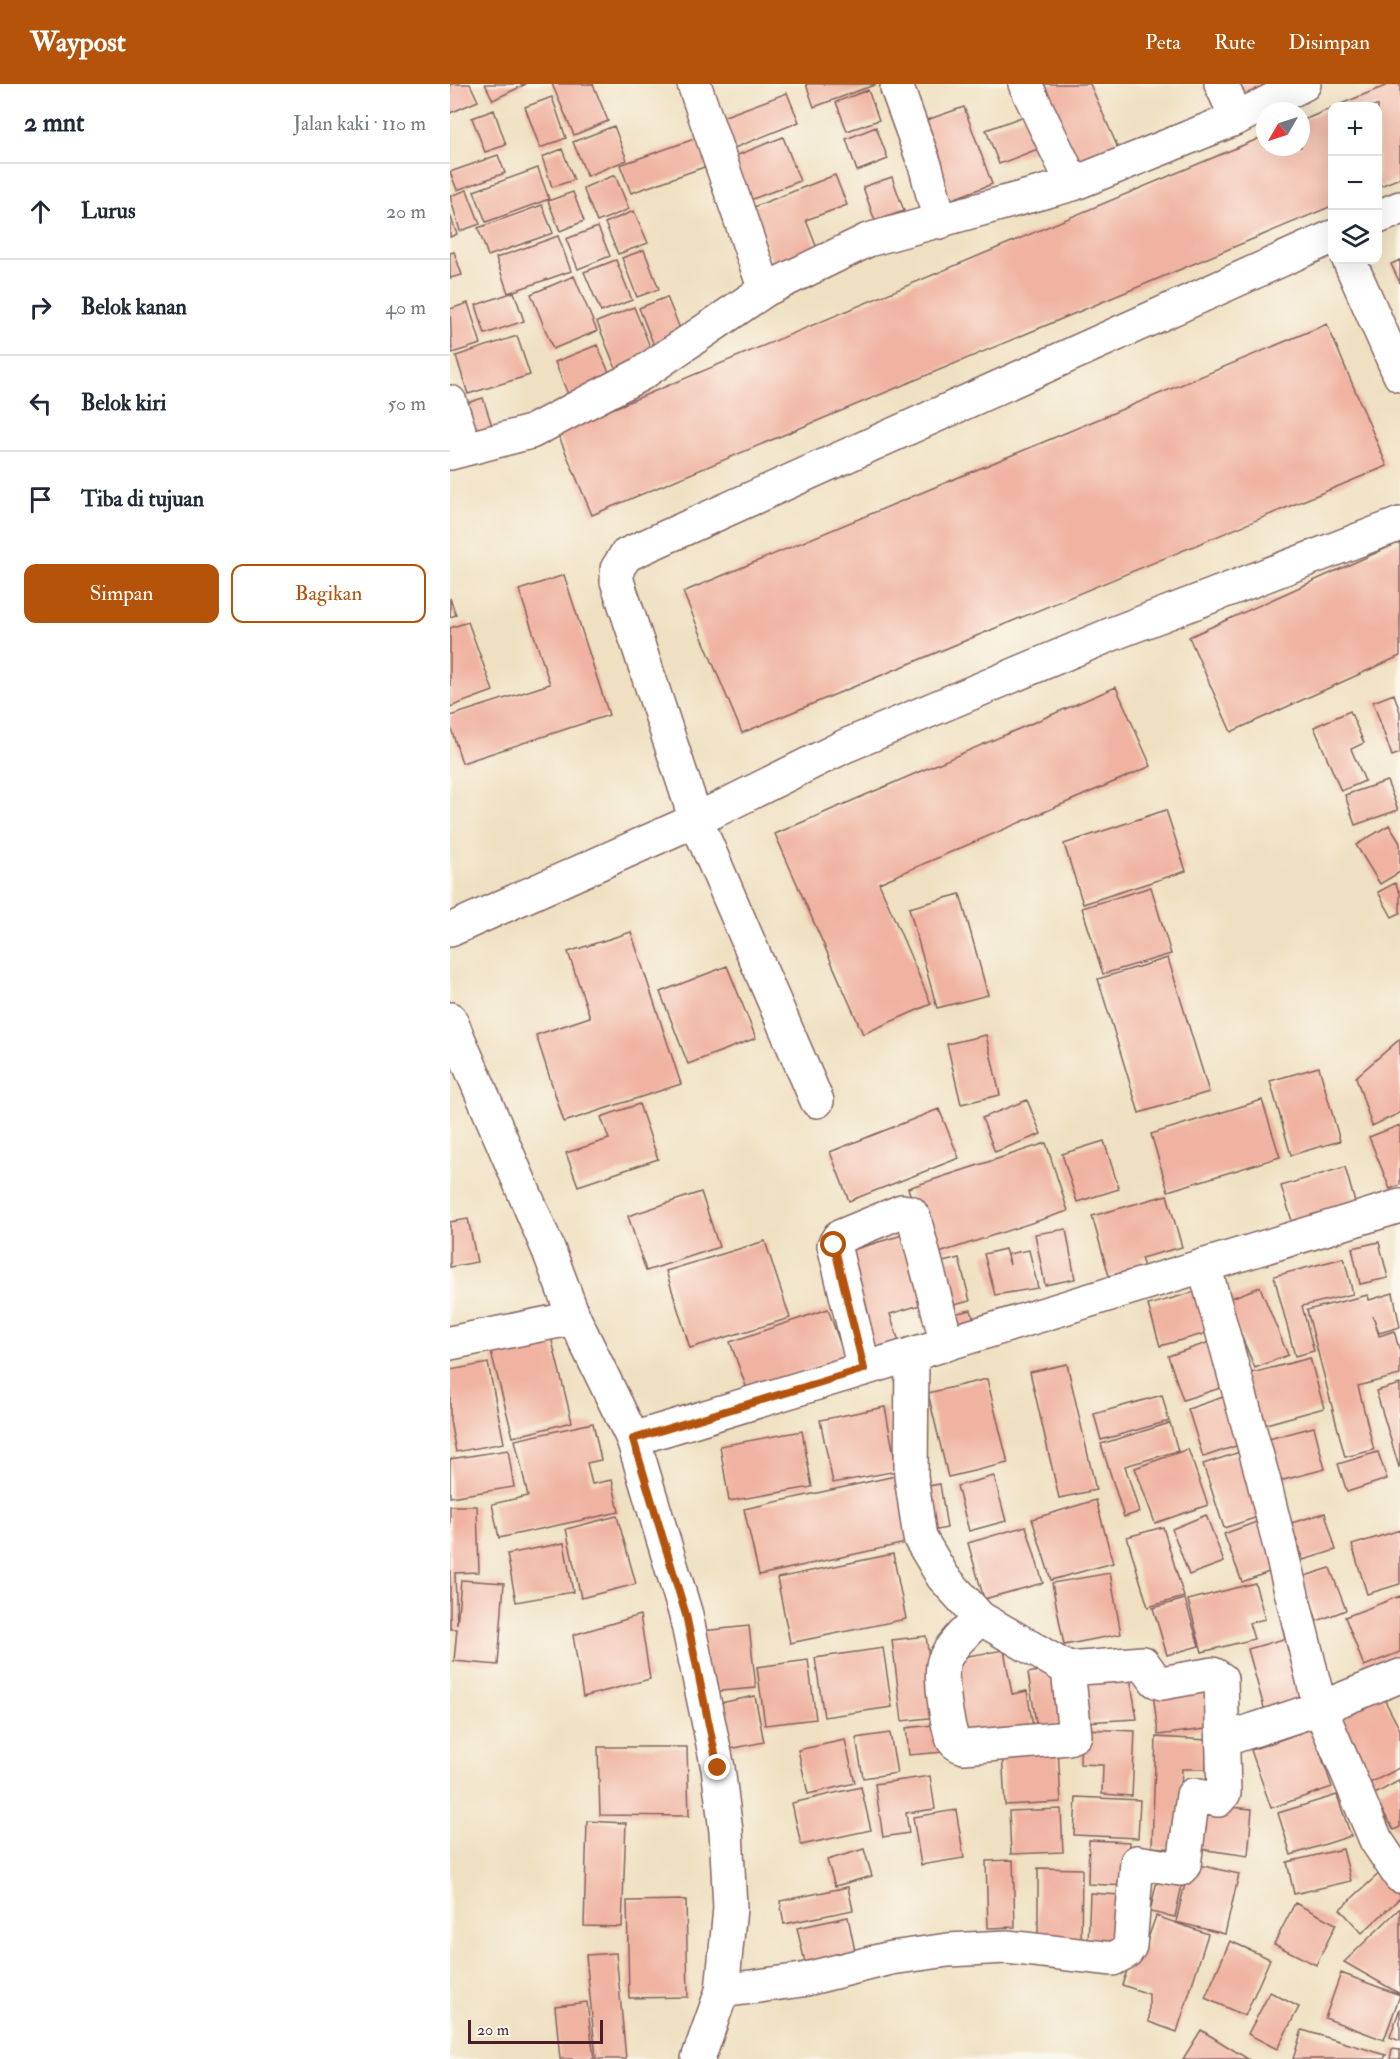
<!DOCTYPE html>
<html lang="id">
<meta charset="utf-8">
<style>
:root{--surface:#fff;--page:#f6f6f7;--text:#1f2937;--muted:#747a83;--line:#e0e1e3;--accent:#b45309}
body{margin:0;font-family:"IM FELL Double Pica",serif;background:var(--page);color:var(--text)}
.controls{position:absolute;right:18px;top:18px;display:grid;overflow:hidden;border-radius:12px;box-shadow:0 6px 24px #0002}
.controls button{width:54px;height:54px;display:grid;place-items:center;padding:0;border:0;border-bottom:2px solid var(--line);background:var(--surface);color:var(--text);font:30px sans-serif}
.compass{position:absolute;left:806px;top:18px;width:54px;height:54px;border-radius:50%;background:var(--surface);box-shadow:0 6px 24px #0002;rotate:231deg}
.scale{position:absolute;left:18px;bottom:15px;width:135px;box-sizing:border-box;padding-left:6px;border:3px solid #4a1f2b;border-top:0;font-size:16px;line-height:21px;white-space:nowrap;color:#4a1f2b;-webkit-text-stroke:4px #fbf7ec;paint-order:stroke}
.stop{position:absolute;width:18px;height:18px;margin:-14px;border:4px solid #b45309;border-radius:50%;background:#fff}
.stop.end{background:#b45309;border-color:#fff;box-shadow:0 2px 6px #0008}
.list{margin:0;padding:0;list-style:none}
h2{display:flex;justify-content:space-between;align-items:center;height:78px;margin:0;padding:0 24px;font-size:26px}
h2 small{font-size:20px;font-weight:400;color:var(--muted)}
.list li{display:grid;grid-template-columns:39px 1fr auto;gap:18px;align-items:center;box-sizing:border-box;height:96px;padding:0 24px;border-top:2px solid var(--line)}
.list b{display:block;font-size:22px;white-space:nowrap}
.list em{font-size:20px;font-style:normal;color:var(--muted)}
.actions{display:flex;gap:12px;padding:18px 24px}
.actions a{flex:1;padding:14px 0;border:2px solid var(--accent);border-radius:12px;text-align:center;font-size:21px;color:var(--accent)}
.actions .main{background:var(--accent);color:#fff}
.icon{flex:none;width:33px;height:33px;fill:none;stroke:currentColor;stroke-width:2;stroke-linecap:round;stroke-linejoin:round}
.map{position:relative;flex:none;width:950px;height:1975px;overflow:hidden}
header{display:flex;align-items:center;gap:36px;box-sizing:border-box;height:84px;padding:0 30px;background:var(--accent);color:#fff}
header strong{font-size:28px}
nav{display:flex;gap:33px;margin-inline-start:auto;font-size:21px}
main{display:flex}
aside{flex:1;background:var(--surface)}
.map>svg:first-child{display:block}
.building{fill:#f0b3a1}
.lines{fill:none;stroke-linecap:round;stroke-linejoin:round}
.minor-casing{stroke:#846360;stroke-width:36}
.major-casing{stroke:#846360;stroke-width:36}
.minor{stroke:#fff;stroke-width:33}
.major{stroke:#fff;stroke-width:33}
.route{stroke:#b45309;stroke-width:8}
</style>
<header>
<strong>Waypost</strong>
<nav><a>Peta</a><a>Rute</a><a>Disimpan</a></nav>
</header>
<main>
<aside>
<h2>2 mnt<small>Jalan kaki · 110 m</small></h2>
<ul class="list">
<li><svg class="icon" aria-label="ahead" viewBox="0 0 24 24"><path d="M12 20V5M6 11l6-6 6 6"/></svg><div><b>Lurus</b></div><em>20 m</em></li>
<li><svg class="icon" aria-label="right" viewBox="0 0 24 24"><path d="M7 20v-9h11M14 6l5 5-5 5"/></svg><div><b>Belok kanan</b></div><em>40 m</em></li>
<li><svg class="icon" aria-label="left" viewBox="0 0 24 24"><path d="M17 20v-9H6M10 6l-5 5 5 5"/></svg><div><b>Belok kiri</b></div><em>50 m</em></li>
<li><svg class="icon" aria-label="arrive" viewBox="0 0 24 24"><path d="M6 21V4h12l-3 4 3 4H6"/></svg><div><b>Tiba di tujuan</b></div></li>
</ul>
<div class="actions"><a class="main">Simpan</a><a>Bagikan</a></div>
</aside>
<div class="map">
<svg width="950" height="1975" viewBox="0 0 950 1975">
<rect width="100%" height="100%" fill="#fbf7ec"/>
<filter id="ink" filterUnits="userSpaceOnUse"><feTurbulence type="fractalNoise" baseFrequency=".0167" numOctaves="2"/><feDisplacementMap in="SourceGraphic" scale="12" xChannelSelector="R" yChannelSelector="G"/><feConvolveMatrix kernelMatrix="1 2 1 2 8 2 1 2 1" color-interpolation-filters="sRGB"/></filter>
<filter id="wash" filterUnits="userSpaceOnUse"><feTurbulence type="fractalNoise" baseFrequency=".008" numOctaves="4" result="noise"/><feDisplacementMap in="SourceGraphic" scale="24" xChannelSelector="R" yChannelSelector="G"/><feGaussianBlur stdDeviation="1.35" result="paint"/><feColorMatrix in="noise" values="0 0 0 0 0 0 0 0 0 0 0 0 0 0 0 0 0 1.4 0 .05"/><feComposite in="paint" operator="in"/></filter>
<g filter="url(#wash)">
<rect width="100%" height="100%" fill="#efe0c1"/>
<g id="blocks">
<path class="building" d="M 0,0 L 20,0 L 28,17 L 0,29 Z
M 35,0 L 76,0 L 43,16 Z
M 102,0 L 143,0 L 158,37 L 124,51 Z
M 356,0 L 427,0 L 364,23 Z
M 594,0 L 640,0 L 668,64 L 630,80 Z
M 785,0 L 839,0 L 793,20 Z
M 940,0 L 950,0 L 950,94 L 928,103 L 928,22 L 886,22 Z
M 418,6 L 429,36 L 397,47 L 386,18 Z
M 337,9 L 349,38 L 282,65 L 270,34 Z
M 102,13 L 116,54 L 90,64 L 75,23 Z
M 514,23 L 542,100 L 500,116 L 471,38 Z
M 882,24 L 882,122 L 142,431 L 107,348 L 815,52 L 815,63 L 851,63 L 851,37 Z
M 44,26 L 56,61 L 35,68 L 22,34 Z
M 580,30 L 593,63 L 549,80 L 536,46 Z
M 164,42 L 177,76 L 137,92 L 123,58 Z
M 426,43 L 438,75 L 407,87 L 396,55 Z
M 250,53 L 260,81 L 181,109 L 170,81 Z
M 333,53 L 350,97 L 300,116 L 283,73 Z
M 112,65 L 124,96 L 102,103 L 92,73 Z
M 48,71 L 55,89 L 7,106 L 0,88 Z
M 88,84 L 99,115 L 36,138 L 24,107 Z
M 165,91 L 179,125 L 147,138 L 133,104 Z
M 385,91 L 397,121 L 356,136 L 371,175 L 328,191 L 301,124 Z
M 442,93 L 454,127 L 425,137 L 413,103 Z
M 17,106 L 30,140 L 10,147 L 0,112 Z
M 123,108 L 134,137 L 110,147 L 98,117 Z
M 92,121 L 103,149 L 38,172 L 28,144 Z
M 184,127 L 198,159 L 168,170 L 155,139 Z
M 0,131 L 7,150 L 0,153 Z
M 148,143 L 160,172 L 128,185 L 116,155 Z
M 108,152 L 121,187 L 58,209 L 46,174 Z
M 194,166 L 209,205 L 187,213 L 172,174 Z
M 4,168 L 12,191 L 0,194 L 0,169 Z
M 166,176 L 182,216 L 151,228 L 134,188 Z
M 950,176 L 950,199 L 941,180 Z
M 124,192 L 147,247 L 103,265 L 81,210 Z
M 64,208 L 74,237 L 35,250 L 26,221 Z
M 217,213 L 233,252 L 205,264 L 189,224 Z
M 18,219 L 31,260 L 2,269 L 0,225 Z
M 184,223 L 205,275 L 168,290 L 147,238 Z
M 877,240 L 937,382 L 292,649 L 233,508 Z
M 67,252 L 80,291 L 18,310 L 6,272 Z
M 147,261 L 162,295 L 119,313 L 105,278 Z
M 33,314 L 44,348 L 21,355 L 10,321 Z
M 950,458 L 950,572 L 781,648 L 739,553 Z
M 114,491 L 159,631 L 12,679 L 0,641 L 0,632 L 100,600 L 69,506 Z
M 0,514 L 6,531 L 0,533 Z
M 18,538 L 43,607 L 0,623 L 0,544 Z
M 666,603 L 701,682 L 429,799 L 481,920 L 413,950 L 325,750 Z
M 944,610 L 950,628 L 950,669 L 942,672 L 923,618 Z
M 900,627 L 914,659 L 901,665 L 915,697 L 891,707 L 864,643 Z
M 937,697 L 948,726 L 905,741 L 895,711 Z
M 716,726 L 736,787 L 633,820 L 614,760 Z
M 939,741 L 950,759 L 950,788 L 930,800 L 906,761 Z
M 945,799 L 950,809 L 950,829 L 942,833 L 928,808 Z
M 701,803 L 721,870 L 653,890 L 632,824 Z
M 510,810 L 538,911 L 487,924 L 459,824 Z
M 181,848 L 231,1000 L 114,1038 L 86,951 L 140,933 L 118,868 Z
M 718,874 L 759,1008 L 689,1029 L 648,895 Z
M 277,882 L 306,954 L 238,980 L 210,908 Z
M 536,951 L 550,1011 L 511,1020 L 497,960 Z
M 950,955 L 950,1029 L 922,1042 L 906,993 Z
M 869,983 L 890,1057 L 841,1071 L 820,997 Z
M 577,1016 L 591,1050 L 545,1068 L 532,1034 Z
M 812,1016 L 830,1073 L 718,1107 L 701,1050 Z
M 189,1020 L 208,1075 L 128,1102 L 116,1069 L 159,1055 L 151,1033 Z
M 489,1025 L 509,1074 L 399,1117 L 380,1068 Z
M 950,1041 L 950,1101 L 940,1105 L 919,1053 Z
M 654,1057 L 669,1105 L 627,1118 L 612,1070 Z
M 596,1059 L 618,1127 L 480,1172 L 458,1104 Z
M 895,1083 L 906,1122 L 843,1140 L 831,1102 Z
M 251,1108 L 269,1163 L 196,1187 L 178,1132 Z
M 717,1111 L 732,1163 L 691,1174 L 694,1183 L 659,1192 L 642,1132 Z
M 18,1135 L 27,1178 L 0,1183 L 0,1138 Z
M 616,1145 L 625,1195 L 595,1201 L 585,1150 Z
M 459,1149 L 480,1218 L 440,1230 L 449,1258 L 420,1266 L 392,1169 Z
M 315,1157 L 340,1234 L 240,1264 L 216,1187 Z
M 929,1158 L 938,1194 L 910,1200 L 902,1164 Z
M 555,1165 L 560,1181 L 558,1170 L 579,1166 L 588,1204 L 545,1211 L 534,1170 Z
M 509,1174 L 520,1217 L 492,1224 L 481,1181 Z
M 894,1174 L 903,1210 L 852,1222 L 864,1267 L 845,1272 L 824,1192 Z
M 810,1203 L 838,1271 L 805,1284 L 776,1216 Z
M 745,1208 L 757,1249 L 710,1262 L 698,1221 Z
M 943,1209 L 950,1243 L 929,1249 L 923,1232 L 929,1252 L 944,1247 L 950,1268 L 950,1291 L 908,1302 L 924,1366 L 895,1373 L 857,1226 L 918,1211 L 919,1216 Z
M 378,1225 L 395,1273 L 297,1305 L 280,1258 Z
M 521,1226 L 526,1244 L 504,1249 L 499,1231 Z
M 100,1249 L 122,1338 L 63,1353 L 40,1264 Z
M 766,1256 L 780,1301 L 733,1316 L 718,1272 Z
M 860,1274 L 874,1324 L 809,1342 L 794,1291 Z
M 38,1279 L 54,1359 L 6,1368 L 0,1337 L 0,1286 Z
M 617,1280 L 646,1406 L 609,1414 L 580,1288 Z
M 537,1295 L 558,1379 L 498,1393 L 478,1309 Z
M 950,1300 L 950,1382 L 949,1383 L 926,1307 Z
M 712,1311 L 719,1337 L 651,1356 L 644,1330 Z
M 779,1311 L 795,1359 L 753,1373 L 738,1325 Z
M 435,1323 L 447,1387 L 383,1399 L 370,1336 Z
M 143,1339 L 151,1376 L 137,1379 L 142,1400 L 162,1396 L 169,1428 L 49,1454 L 42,1420 L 78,1412 L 65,1356 Z
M 720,1339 L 728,1367 L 675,1382 L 689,1428 L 674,1433 L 651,1360 Z
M 864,1343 L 875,1385 L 822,1399 L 811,1357 Z
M 352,1347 L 362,1403 L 279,1417 L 270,1362 Z
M 738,1365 L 758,1421 L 705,1439 L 685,1384 Z
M 58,1366 L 64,1403 L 0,1413 L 0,1375 Z
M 793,1367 L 814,1431 L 774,1444 L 753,1380 Z
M 928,1368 L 937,1395 L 897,1408 L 888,1380 Z
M 450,1391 L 465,1457 L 309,1491 L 294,1425 Z
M 544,1392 L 556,1437 L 519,1447 L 507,1402 Z
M 490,1400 L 497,1444 L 477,1448 L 468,1404 Z
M 646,1416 L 663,1479 L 601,1496 L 582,1435 Z
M 0,1422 L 27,1422 L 29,1488 L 5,1489 L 7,1541 L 11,1496 L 54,1499 L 48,1581 L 4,1577 L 7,1545 L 0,1545 Z
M 875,1429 L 886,1466 L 853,1476 L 841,1439 Z
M 756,1431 L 774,1478 L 739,1491 L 722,1445 Z
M 167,1432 L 186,1500 L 131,1514 L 116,1445 Z
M 809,1437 L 827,1485 L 792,1498 L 774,1450 Z
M 576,1442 L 593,1499 L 534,1515 L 518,1459 Z
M 713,1443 L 734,1513 L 698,1523 L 677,1453 Z
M 950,1446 L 950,1500 L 917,1510 L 902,1461 Z
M 114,1459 L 123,1508 L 66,1518 L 57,1470 Z
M 443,1470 L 456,1535 L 340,1559 L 327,1494 Z
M 880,1484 L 896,1526 L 867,1537 L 852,1493 Z
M 660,1489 L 671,1550 L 614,1561 L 602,1499 Z
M 805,1499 L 815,1535 L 799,1539 L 804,1555 L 752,1568 L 738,1516 Z
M 950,1512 L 950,1568 L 914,1582 L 895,1533 Z
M 735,1515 L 749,1562 L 717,1571 L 703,1524 Z
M 190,1531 L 200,1595 L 133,1613 L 123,1551 Z
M 299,1542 L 306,1604 L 259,1608 L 252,1547 Z
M 476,1552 L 487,1633 L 452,1637 L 442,1556 Z
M 841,1553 L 859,1619 L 816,1631 L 798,1565 Z
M 433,1564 L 442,1623 L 374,1633 L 365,1574 Z
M 554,1566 L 562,1610 L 577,1607 L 583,1643 L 514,1655 L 499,1575 Z
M 358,1576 L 366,1635 L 315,1641 L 307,1583 Z
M 608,1583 L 618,1638 L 587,1644 L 578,1589 Z
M 679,1587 L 687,1635 L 635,1638 L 633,1597 Z
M 755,1602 L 756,1645 L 708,1651 L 703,1608 Z
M 932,1611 L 950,1646 L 950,1684 L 918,1700 L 884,1635 Z
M 305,1612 L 314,1658 L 275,1666 L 265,1620 Z
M 491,1640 L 494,1668 L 459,1671 L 456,1644 Z
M 631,1645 L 685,1647 L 682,1712 L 652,1710 L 653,1681 L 630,1680 Z
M 862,1645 L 882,1703 L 821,1724 L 801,1666 Z
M 440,1649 L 447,1689 L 413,1694 L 406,1654 Z
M 706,1653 L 758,1656 L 756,1685 L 732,1685 L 730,1728 L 725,1765 L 702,1763 Z
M 395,1656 L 405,1699 L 358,1710 L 348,1666 Z
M 148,1663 L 237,1663 L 239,1732 L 150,1731 Z
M 608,1664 L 611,1718 L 555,1721 L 552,1667 Z
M 480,1692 L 485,1725 L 456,1729 L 459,1749 L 433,1753 L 425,1700 Z
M 950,1696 L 950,1743 L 944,1746 L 923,1711 Z
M 411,1703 L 421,1746 L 351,1761 L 342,1719 Z
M 887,1711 L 901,1752 L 841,1771 L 828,1729 Z
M 626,1713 L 690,1716 L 688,1754 L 624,1751 Z
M 757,1721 L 802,1725 L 798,1772 L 750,1765 Z
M 611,1725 L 613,1768 L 561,1770 L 559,1727 Z
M 506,1726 L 514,1774 L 471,1781 L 463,1733 Z
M 137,1737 L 176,1739 L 172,1843 L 134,1842 Z
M 639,1756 L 680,1758 L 678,1802 L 638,1800 Z
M 414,1765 L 422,1792 L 385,1802 L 377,1776 Z
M 893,1765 L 901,1797 L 844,1810 L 837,1778 Z
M 563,1776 L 565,1843 L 538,1844 L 536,1777 Z
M 740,1779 L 789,1790 L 775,1850 L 726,1838 Z
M 588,1784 L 632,1785 L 631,1860 L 588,1859 Z
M 933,1786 L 950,1804 L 950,1814 L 912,1849 L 890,1825 Z
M 709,1787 L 734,1792 L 725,1833 L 700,1828 Z
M 398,1803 L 403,1826 L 334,1840 L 330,1817 Z
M 640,1809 L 670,1811 L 668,1863 L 638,1861 Z
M 236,1816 L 238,1913 L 179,1914 L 177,1817 Z
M 845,1819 L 886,1840 L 866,1881 L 824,1860 Z
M 950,1824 L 950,1910 L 894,1878 Z
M 706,1832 L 758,1850 L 727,1948 L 699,1938 L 699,1910 L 672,1901 L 686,1860 L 695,1863 Z
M 398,1833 L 407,1877 L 357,1887 L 347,1844 Z
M 780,1857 L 820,1875 L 795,1932 L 755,1914 Z
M 166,1869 L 176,1975 L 146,1975 L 136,1871 Z
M 891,1889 L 950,1911 L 934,1956 L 875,1934 Z
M 820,1908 L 849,1923 L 827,1965 L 798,1950 Z
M 137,1918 L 144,1975 L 110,1975 L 105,1922 Z
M 950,1924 L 950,1957 L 940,1953 Z
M 751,1946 L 798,1975 L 733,1975 Z
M 852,1946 L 936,1971 L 934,1975 L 843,1975 Z
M 942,1965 L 950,1966 L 950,1975 L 940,1975 Z"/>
</g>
</g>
<g filter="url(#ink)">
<use href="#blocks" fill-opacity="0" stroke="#846360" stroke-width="1.5"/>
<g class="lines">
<g class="minor-casing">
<path id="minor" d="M 244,0 L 315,206
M 575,0 L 623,100
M 771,0 L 787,34
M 447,4 L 476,84 L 490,138
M 928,133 L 950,124
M 899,176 L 950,291
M 0,318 L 15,365
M 0,369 L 81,348 L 191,290 L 315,206 L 418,156 L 623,100 L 787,34 L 854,0
M 0,846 L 246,736 L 395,662 L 662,550 L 950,440
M 367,1017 L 246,736 L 167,497 L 167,485 L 176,471 L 882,153
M 754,1181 L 813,1394 L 870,1624 L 950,1592
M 0,1259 L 124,1234
M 414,1285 L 384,1161 L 389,1153 L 452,1127 L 460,1128 L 464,1134 L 497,1260
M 183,1355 L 950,1122
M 530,1534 C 517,1547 501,1560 494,1577 C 489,1591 497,1642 503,1656 C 506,1660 510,1662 514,1663 L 618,1654 L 625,1651 L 618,1585
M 773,1656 L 870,1624 L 926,1756 L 950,1792
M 272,1907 L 352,1896 L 441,1874 L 498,1866 L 557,1863 L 663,1875 L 676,1868 L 680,1862 L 687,1778 L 730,1785 L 734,1781 L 743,1711 L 768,1716 L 774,1709 L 771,1595 L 763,1590 L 712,1599 L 706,1597 L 693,1579 L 618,1585 L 530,1534 L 493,1493 L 470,1454 L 461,1392 L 462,1270"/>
</g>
<g class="major-casing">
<path id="major" d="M 0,935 L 99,1167 L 124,1234 L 183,1355 L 236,1531 L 268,1684 L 276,1747 L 280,1824 L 272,1907 L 248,1975"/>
</g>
<use href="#minor" class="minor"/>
<use href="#major" class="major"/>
</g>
</g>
<g class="lines" filter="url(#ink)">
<path class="route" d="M 268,1684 L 236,1531 L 183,1355 L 414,1285 L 384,1161"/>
</g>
</svg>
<div class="controls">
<button>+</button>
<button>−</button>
<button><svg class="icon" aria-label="layers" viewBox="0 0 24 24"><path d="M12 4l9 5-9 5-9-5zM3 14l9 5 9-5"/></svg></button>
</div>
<svg class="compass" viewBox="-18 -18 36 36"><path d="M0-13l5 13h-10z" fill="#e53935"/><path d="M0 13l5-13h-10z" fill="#747a83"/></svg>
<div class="scale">20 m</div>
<div class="stop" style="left:384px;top:1161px"></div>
<div class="stop end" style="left:268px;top:1684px"></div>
</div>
</main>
